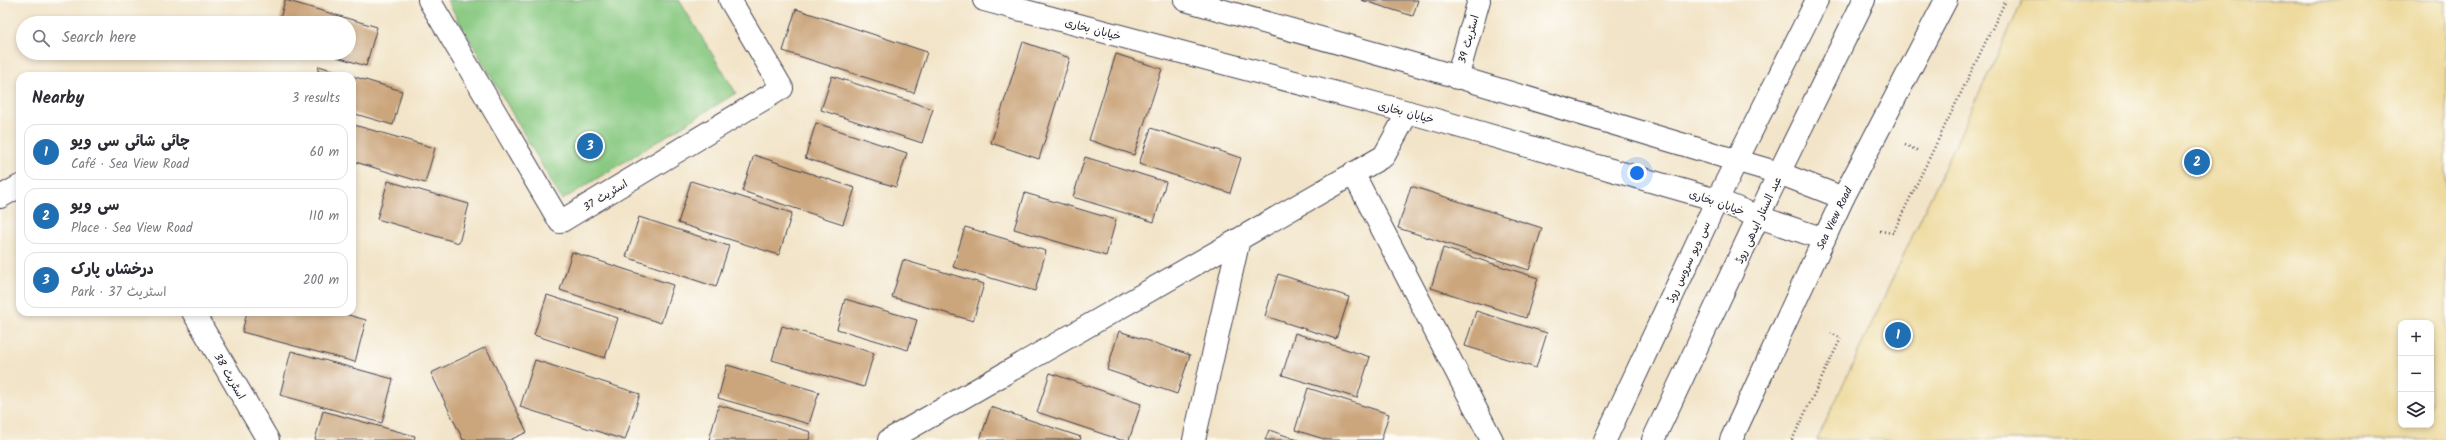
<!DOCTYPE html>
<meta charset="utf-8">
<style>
:root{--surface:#fff;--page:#f2f2f3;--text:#2b2b33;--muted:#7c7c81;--line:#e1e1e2;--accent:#1f6fb2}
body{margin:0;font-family:Kalam,"Playpen Sans Arabic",sans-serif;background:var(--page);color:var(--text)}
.controls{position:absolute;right:12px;bottom:12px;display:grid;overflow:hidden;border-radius:8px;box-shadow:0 2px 6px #0003}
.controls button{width:36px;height:36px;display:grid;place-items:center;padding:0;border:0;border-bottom:1px solid var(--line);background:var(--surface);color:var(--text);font:20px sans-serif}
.you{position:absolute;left:1637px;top:173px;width:14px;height:14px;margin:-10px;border:3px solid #fff;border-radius:50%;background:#1a73e8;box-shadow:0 0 0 6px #1a73e833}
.badge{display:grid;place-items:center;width:26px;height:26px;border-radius:50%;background:var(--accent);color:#fff;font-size:13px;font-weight:700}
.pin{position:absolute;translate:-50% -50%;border:2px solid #fff;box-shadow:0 1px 4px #0006}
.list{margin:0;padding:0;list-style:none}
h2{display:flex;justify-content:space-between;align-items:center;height:52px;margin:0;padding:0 16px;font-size:17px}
h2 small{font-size:13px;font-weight:400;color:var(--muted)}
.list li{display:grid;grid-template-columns:26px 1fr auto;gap:12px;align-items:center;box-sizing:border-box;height:56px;margin:0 8px 8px;padding:0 8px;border:1px solid var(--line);border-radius:12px}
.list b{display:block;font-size:15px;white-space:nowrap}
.list p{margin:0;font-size:13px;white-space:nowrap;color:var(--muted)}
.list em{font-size:13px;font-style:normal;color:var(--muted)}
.icon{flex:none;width:22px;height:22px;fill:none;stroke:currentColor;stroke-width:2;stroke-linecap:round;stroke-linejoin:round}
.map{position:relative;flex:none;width:2446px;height:440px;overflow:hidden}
.search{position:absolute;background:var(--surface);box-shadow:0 2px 6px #0003;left:16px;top:16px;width:340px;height:44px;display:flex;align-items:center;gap:10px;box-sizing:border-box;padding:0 14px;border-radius:22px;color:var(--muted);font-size:15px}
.panel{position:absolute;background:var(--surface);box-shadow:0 2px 6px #0003;left:16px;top:72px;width:340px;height:244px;border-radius:12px}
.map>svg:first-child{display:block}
.green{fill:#88c981;stroke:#55765e}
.sand{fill:#eeda9e;stroke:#887e6c;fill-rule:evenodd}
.building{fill:#cba57b}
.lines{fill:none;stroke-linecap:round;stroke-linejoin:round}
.street-casing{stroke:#413f50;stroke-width:24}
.secondary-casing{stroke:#413f50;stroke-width:24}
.primary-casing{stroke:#413f50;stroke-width:24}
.path{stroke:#413f50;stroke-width:2.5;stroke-dasharray:1 3;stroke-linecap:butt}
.street{stroke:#fff;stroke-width:22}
.secondary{stroke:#fff;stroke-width:22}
.primary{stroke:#fff;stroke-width:22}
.labels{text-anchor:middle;stroke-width:3.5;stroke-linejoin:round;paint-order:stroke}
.street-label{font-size:11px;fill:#22223b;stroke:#fdfcf7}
</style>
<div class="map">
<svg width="2446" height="440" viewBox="0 0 2446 440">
<rect width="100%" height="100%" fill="#fdfcf7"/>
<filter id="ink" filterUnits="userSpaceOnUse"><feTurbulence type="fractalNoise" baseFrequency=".025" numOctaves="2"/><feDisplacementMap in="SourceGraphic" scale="8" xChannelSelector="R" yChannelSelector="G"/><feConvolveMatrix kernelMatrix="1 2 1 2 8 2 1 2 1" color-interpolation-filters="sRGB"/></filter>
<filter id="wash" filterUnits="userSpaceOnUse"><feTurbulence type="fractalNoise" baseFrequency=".012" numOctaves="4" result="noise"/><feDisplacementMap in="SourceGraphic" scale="16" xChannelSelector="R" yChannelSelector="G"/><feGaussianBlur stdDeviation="0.9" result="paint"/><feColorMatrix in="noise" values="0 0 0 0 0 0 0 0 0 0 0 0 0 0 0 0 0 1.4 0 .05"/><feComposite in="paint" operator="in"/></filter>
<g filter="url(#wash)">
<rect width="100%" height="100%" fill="#f2e4c8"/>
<path class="green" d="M 447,0 L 679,0 L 736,93 L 562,200 Z"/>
<path class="sand" d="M 2023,0 L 2446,0 L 2446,440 L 1817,440 ZM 2401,323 L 2431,323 L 2431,425 L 2401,425 Z"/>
<g id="blocks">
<path class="building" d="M 285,0 L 377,27 L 366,66 L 324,53 L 349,53 L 349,23 L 279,23 Z
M 1361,0 L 1418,0 L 1413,16 Z
M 796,9 L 927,52 L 914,93 L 783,51 Z
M 1023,42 L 1070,58 L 1039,159 L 991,143 Z
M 1116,54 L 1162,69 L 1134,155 L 1089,140 Z
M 319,66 L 351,76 L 317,76 Z
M 352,76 L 402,91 L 393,125 L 352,113 Z
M 832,76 L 933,109 L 922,143 L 821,110 Z
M 816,123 L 907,153 L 896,187 L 805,158 Z
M 354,125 L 435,148 L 425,183 L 352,161 Z
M 1151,128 L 1241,158 L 1230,193 L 1139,164 Z
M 754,155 L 855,188 L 843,224 L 742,191 Z
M 1085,157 L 1166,182 L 1154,222 L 1073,197 Z
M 388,181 L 469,204 L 459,243 L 377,219 Z
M 691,181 L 792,213 L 779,255 L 678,223 Z
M 1411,186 L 1542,228 L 1529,270 L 1398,228 Z
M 1025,193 L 1116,220 L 1106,256 L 1014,229 Z
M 639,217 L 729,246 L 716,287 L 626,257 Z
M 965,227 L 1046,251 L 1035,291 L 953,267 Z
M 1443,248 L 1538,278 L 1526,318 L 1431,288 Z
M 572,252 L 673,285 L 661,323 L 560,290 Z
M 903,260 L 984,284 L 973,321 L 892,297 Z
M 1278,274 L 1349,297 L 1336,339 L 1265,316 Z
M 547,295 L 618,318 L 605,358 L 534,335 Z
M 845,299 L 917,320 L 908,350 L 837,329 Z
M 1476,311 L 1547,333 L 1536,368 L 1465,346 Z
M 247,312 L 338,312 L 366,320 L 355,362 L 242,332 Z
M 782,326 L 874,353 L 864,387 L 772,360 Z
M 1119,331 L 1190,355 L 1177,394 L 1107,370 Z
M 1295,333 L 1370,357 L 1357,398 L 1282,375 Z
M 486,347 L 527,432 L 510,440 L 463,440 L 431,373 Z
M 291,351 L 393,379 L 382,423 L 280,395 Z
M 535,360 L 640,394 L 625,440 L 520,407 Z
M 727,365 L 819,392 L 809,424 L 718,398 Z
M 1050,373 L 1141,404 L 1129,440 L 1121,440 L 1037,412 Z
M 1308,388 L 1389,414 L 1381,440 L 1327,440 L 1295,430 Z
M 719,405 L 811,432 L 809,440 L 709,440 Z
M 991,407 L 1081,437 L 1080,440 L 980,440 Z
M 323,411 L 415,436 L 414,440 L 315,440 Z
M 1269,430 L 1298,440 L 1265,440 Z"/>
</g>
</g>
<g filter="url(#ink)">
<use href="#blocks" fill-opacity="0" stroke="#413f50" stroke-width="1"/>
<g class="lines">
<g class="street-casing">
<path id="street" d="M 429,0 L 560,222 L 782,88 L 730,0
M 1457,78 L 1479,0
M 1353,173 L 1492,440
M 0,197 L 20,186
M 193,312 L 268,440
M 889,440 L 1384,156 L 1408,112
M 1194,440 L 1239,239
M 1605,440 L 1717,200 L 1817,0"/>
</g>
<g class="secondary-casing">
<path id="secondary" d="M 984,0 L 1408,112 L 1717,200 L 1759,217 L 1824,239
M 1185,0 L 1431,69 L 1738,161 L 1779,173 L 1843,198"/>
</g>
<g class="primary-casing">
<path id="primary" d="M 1653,440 L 1779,173 L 1864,0
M 1731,440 L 1843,198 L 1946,0"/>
</g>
<path class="path" d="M 1905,145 L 1919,151
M 1880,231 L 1893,233 L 2006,0
M 1792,440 L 1841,338 L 1831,333"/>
<use href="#street" class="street"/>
<use href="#secondary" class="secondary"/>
<use href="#primary" class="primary"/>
</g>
</g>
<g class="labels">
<g class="street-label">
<text transform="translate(1093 29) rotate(15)" y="4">خیابان بخاری</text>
<text transform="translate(1468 39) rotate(-74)" y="4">اسٹریٹ 39</text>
<text transform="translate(1406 112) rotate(15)" y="4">خیابان بخاری</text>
<text transform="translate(605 195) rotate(-31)" y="4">اسٹریٹ 37</text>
<text transform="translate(1717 202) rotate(19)" y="4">خیابان بخاری</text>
<text transform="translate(1834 218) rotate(-64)" y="4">Sea View Road</text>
<text transform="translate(1758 220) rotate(-65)" y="4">عبد الستار ایدھی روڈ</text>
<text transform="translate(1688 262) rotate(-65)" y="4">سی ویو سروس روڈ</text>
<text transform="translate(230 376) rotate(60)" y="4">اسٹریٹ 38</text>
</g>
</g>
</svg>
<div class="controls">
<button>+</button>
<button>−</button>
<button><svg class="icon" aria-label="layers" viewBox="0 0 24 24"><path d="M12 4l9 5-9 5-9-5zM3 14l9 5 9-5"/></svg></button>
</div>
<div class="you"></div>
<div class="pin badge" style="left:1898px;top:335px">1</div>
<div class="pin badge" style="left:2197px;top:162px">2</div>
<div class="pin badge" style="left:590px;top:146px">3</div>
<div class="search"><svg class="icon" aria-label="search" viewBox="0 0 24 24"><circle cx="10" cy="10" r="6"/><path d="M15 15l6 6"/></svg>Search here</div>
<section class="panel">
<h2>Nearby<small>3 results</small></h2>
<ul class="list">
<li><span class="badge">1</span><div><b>چائی شائی سی ویو</b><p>Café · Sea View Road</p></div><em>60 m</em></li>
<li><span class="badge">2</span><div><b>سی ویو</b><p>Place · Sea View Road</p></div><em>110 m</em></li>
<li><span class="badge">3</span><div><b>درخشاں پارک</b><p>Park · اسٹریٹ 37</p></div><em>200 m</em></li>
</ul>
</section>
</div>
